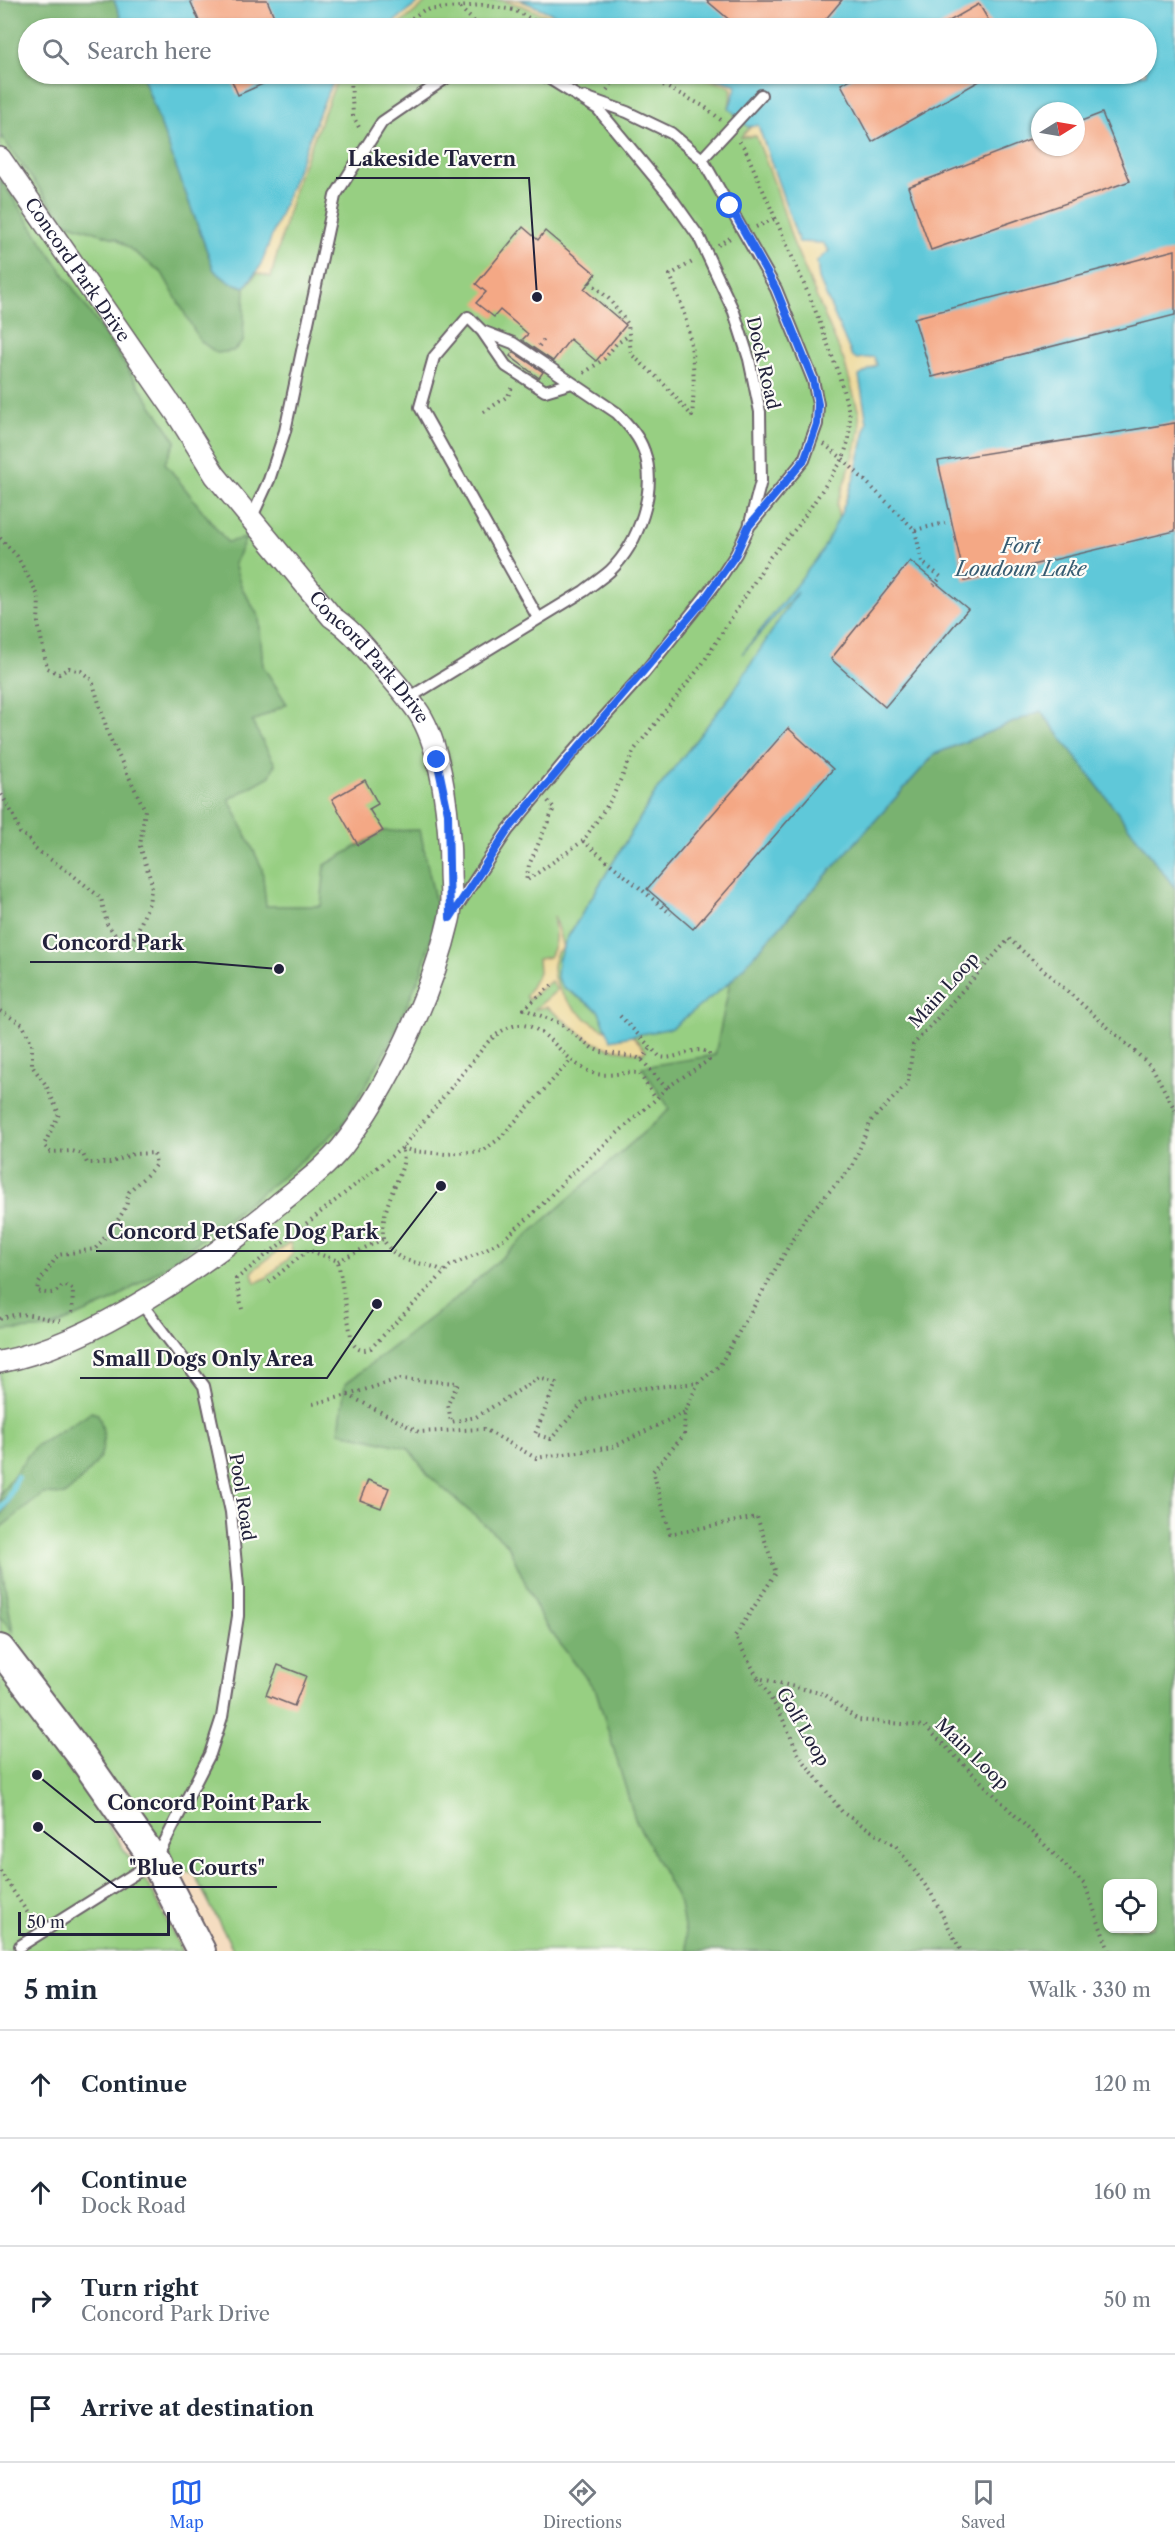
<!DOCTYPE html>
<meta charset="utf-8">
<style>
:root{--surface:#fff;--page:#f2f2f3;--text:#1f2937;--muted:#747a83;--line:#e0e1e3;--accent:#2563eb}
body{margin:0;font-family:"Libre Caslon Text",serif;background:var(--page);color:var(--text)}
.controls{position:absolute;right:18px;bottom:18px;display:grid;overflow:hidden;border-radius:12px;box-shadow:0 2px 4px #0004}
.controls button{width:54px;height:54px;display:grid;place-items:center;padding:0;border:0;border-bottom:2px solid var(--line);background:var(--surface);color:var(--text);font:30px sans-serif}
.compass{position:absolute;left:1031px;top:102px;width:54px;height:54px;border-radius:50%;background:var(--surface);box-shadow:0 2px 4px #0004;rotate:79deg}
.scale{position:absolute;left:18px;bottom:15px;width:152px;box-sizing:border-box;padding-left:6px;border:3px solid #22223b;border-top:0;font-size:16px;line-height:21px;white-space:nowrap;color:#22223b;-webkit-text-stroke:4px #fdfcf7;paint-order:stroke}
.stop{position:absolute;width:18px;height:18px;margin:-14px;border:4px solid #2563eb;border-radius:50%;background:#fff}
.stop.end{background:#2563eb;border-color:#fff;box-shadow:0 2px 6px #0008}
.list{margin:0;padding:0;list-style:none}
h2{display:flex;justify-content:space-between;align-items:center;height:78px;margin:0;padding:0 24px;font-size:26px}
h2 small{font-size:20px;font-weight:400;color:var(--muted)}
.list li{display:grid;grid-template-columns:39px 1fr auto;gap:18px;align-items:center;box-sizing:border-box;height:108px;padding:0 24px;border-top:2px solid var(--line)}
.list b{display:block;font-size:22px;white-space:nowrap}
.list p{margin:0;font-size:20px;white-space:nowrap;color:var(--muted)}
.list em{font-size:20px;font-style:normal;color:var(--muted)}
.icon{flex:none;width:33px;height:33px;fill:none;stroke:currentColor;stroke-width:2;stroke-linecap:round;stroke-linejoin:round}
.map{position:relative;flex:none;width:1175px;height:1951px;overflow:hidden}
.search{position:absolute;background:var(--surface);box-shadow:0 2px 4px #0004;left:18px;right:18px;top:18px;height:66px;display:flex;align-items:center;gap:15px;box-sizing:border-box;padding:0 21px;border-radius:33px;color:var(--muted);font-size:22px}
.sheet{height:510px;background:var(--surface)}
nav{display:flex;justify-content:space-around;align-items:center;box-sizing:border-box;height:84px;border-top:2px solid var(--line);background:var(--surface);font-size:16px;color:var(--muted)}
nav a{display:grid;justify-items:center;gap:3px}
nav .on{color:var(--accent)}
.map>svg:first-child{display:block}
.green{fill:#97cf82;stroke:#5c785e;stroke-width:1.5;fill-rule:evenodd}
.forest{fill:#79b270;stroke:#4e6a56;stroke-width:1.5;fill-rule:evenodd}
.sand{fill:#eeda9e;stroke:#887e6c;stroke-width:1.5}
.water{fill:#5ec8d9;stroke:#40758a;stroke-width:1.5;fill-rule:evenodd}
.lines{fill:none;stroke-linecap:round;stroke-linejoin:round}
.stream{stroke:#5ec8d9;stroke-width:6}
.building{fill:#f4a885}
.service-casing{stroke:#6c636a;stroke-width:14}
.minor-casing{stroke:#6c636a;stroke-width:24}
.secondary-casing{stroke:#6c636a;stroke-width:32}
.path{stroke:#6c636a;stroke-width:4;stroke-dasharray:1.5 4.5;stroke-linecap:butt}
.service{stroke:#fff;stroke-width:10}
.minor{stroke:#fff;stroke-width:21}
.secondary{stroke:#fff;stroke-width:28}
.route{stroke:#2563eb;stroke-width:8}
.labels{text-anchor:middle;stroke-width:4.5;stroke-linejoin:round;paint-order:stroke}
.street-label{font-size:18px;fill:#22223b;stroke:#fdfcf7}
.water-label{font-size:20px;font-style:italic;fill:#375c72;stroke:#fdfcf7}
.leader{fill:none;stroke:#22223b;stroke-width:2}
.callout-dot{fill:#22223b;stroke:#fdfcf7;stroke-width:2}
.callout-label{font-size:20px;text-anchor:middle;font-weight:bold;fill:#22223b;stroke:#fdfcf7;stroke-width:4.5;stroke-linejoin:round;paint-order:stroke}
</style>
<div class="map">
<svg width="1175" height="1951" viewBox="0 0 1175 1951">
<rect width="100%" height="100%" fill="#fdfcf7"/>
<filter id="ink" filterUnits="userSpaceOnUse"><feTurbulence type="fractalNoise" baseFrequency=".0167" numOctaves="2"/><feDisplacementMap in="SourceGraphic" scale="12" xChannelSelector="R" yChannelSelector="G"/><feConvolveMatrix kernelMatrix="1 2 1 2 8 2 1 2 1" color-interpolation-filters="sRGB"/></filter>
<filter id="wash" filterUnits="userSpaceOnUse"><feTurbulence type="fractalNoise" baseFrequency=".008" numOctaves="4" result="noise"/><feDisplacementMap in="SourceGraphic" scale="24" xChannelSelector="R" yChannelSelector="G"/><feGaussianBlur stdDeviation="1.35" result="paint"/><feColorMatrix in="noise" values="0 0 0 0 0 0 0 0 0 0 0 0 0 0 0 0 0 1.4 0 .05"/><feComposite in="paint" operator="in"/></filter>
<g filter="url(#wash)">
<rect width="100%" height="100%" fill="#f5ddc1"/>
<path class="green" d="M 0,0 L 114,0 L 125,28 L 28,28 L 28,74 L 142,74 L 214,270 L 323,74 L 723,74 L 743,81 L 893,433 L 789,608 L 731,695 L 657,790 L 566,940 L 563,987 L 598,1010 L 603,1021 L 672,1028 L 730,982 L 935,754 L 1175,888 L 1175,1951 L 234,1951 L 194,1874 L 155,1861 L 0,1654 ZM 1108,1884 L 1152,1884 L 1152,1928 L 1108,1928 Z
M 405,0 L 552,0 L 623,28 L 374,28 Z
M 0,1670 L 21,1697 L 152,1891 L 182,1951 L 0,1951 Z"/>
<path class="forest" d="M 0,0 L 114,0 L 125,28 L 28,28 L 28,74 L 142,74 L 214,270 L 229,282 L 245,287 L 243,342 L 233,351 L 217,353 L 200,341 L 162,273 L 117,239 L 64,222 L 0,135 Z
M 0,179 L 176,441 L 165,463 L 227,542 L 246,538 L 234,564 L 242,588 L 259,617 L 263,666 L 287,704 L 252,722 L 275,764 L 270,776 L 229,799 L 262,868 L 266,906 L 321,906 L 325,865 L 383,831 L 420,830 L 438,914 L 421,973 L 390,1043 L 342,1126 L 283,1176 L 169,1264 L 112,1301 L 51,1328 L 0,1331 Z
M 1041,711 L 1175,888 L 1175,1951 L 688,1951 L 680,1904 L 635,1819 L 596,1691 L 542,1620 L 508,1545 L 429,1476 L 408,1448 L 339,1432 L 345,1384 L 455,1299 L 670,1109 L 642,1067 L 715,1055 L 730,982 L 935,754 ZM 1108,1884 L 1152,1884 L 1152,1928 L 1108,1928 Z
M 91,1412 L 98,1414 C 115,1456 92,1468 65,1495 L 43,1494 L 0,1528 L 0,1517 L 10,1501 L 6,1496 L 0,1502 L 0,1494 L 34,1447 Z
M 0,1557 L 13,1632 L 0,1616 Z"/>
<path class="sand" d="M 405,0 L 429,0 L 395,28 L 374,28 Z
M 500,0 L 552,0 L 623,28 L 576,28 L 523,6 Z
M 323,74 L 342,74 L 337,80 L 296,183 L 271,277 L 257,273 L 245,287 L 245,275 Z
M 690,74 L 723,74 L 752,85 L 729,108 L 732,89 L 727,85 Z
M 770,107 L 846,259 L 888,401 L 839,522 L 837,504 L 853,458 L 860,429 L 859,413 L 844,361 L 793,242 L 776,188 L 756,136 L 741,137 Z
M 554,916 L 563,948 L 557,952 C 555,958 552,965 553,970 C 554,996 592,1029 616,1033 C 620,1034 626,1033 630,1033 L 646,1050 L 643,1053 C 629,1051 613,1051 600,1045 C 580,1037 564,1018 546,1007 L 535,1009 L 557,990 L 551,981 L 528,1000 L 526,996 L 539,972 L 538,959 L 549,957 C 559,939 554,935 554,916 Z
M 290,1242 L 293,1254 L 266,1278 L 255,1283 L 252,1273 L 256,1268 Z"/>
<path class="water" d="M 114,0 L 422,0 L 386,28 L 125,28 Z
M 520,0 L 1175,0 L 1175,888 L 1041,711 L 935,754 L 730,982 L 672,1028 L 611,1040 L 598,1010 L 563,987 L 557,978 L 558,960 L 566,940 L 657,790 L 731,695 L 797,592 L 742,654 L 821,553 L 841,513 L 854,478 L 867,422 L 859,376 L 877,365 L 874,357 L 856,359 L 852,356 L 819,279 L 817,261 L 829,251 L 823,243 L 799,242 L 758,125 L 748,127 L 729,108 L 737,85 L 701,74 L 1146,74 L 1146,28 L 586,28 ZM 1040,111 L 1076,111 L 1076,147 L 1040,147 Z
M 142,74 L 337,74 L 321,108 L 260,267 L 245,287 L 229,282 L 214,270 Z"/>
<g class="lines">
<path class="stream" d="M 0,1510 L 7,1501 L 17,1477"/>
</g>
<g id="blocks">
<path class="building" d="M 190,0 L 267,0 L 279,28 L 202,28 Z
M 706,0 L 842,0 L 818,28 L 739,28 Z
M 979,4 L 993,28 L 937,28 Z
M 229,74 L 285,74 L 238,95 Z
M 860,74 L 992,74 L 872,142 L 841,84 Z
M 1102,113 L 1130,181 L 931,250 L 908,187 L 1040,136 L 1040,147 L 1076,147 L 1076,123 Z
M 523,227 L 538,240 L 545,231 L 596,274 L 584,289 L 626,325 L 596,361 L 570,339 L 553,361 L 522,340 L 528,334 L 500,310 L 494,317 L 476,303 L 486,292 L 476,284 Z
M 1175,250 L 1175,315 L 932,377 L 914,318 Z
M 513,352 L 543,372 L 539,378 L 510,356 Z
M 1175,423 L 1175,531 L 965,581 L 938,461 Z
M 910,561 L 968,609 L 885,707 L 831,659 Z
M 788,728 L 833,769 L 693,929 L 647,889 Z
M 365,780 L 378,804 L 369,809 L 383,831 L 358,845 L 332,799 Z
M 368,1480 L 389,1488 L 381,1508 L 360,1500 Z
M 278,1665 L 306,1676 L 294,1706 L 266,1695 Z"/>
</g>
</g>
<g filter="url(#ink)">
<use href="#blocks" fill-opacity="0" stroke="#6c636a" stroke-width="1.5"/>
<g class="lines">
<g class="service-casing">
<path id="service" d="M 585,97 L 627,112 L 671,133 L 702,159 L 776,289 L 813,380 L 818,404 L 817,424 L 804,460 L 751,524
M 702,159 L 761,95
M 251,519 L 269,480 L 285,431 L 335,196 L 382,122 L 452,74
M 538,618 L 420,407 L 434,357 L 468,317 L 482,331 L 506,366 L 545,391 L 572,383
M 407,699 L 584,591 C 593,584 602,578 610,571 C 639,543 658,489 644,451 C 639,436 628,425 617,413 L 513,343 L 482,331
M 455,910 L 508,830 L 572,753 L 644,673 L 721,577 L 736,554 L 749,527 L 761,481 L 760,412 L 749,359 L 734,312 L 699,237 L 670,196 L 598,109 L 542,74
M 20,1946 L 155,1861 L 210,1754 L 222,1717 L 238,1616 L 238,1586 L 231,1512 L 204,1386 L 141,1303"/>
</g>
<g class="minor-casing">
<g id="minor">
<path id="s1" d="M 0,158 L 177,414 L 215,475 L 332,617 C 352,630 365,648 381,666 C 394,681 408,697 419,713 C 443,750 450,826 450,870 C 450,886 453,905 449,920 C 432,994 388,1088 342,1147 C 325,1168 303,1184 282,1201 C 209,1262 94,1344 0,1362"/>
</g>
</g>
<g class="secondary-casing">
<path id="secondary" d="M 0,1649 L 83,1758 L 155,1861 L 201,1951"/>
</g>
<path class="path" d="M 460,8 L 481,28
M 397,28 L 424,10 L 482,5 L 514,10 L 548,28
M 354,74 L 351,78 L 353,116 L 361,131
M 642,74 L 705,107 L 721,120
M 607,90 L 618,74
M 756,227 L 774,219
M 718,245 L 732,237
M 590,282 L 609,299 L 628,324 L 631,354 L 663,383 L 692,416 C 697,363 691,324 670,275 L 694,261
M 539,346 L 545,338
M 584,373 L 604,359 L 616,344 L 628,336
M 484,412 L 508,396 L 512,387
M 824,444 L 843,459 L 915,530 L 922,562 L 941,577 L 934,585
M 915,530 L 945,523
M 0,538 L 17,556 L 39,597 L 38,623 L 47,668 L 59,674 L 69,668 L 81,671 L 92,680 L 109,736 L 145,810 L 140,846 L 152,884 L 149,903 L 136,935 L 125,947 L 107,924 L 101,898 L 69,872 L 35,849 L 28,838 L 20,833 L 15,818 L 0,792
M 548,801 L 554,808 L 529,865 L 526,881 L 583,841 L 611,800 L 635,749 L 701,666 L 770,557 L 798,526 L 843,459 L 849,438 L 850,416 L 839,375 L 814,307 L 745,149 L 738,139
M 583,841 L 671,914
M 0,1011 L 22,1024 L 32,1044 L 32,1066 L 46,1085 L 59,1114 L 44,1145 L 50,1152 L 72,1151 L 83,1154 L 87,1163 L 110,1163 L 133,1154 L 154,1153 L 156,1164 C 147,1177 137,1182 129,1192 C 127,1196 128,1202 126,1206 C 118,1222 107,1235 95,1249 L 58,1255 L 38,1284 L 37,1291 C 49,1294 55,1295 63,1285 L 73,1289 L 72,1317
M 620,1016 L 660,1057 C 677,1061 694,1044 709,1053 L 709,1060 L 666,1088
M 642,1060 L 650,1049
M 402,1148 L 412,1151 L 445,1154 L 483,1151 L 500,1138 L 572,1059
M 383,1239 C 382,1224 385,1212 390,1198 C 395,1182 408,1164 402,1148
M 338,1261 L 383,1239 C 399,1268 421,1259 443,1271
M 269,1282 L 308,1250 L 338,1261 L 352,1342 C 357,1350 362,1352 371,1348 L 436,1281 L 450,1266 L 481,1252 L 505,1238 L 534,1213 L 568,1177 L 656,1099 L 666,1088 L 642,1060 L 636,1057 L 601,1052 L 592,1048 L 559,1023 L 524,1009 L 552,985
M 242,1309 L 236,1279 L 402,1148 L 488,1042 C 537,995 553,1059 593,1073 C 607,1078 624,1071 639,1073 L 656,1099
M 0,1319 C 26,1309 36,1318 60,1321
M 348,1395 L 399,1379 L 458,1383 L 448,1404 L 451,1422 L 476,1417 L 539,1378 L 556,1383 L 535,1434 L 551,1439 L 585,1400 L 634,1389 L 698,1383
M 313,1404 L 348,1395 L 419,1432 L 484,1429 L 536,1458 L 613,1447 L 685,1412
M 758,1679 L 780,1713 L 799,1755 L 843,1813 L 896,1846 L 931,1893 L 961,1951
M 0,1871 L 33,1921
M 1109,1951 L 1085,1885 L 925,1726 L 858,1720 L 824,1694 L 758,1678 L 735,1636 L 776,1573 L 757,1517 L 670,1534 L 653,1471 L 684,1435 L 685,1412 L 698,1383 L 720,1365 L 805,1218 L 852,1167 L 871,1121 L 908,1083 L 913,1045 L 1009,939 L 1152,1067 L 1175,1110"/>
<use href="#service" class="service"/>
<use href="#minor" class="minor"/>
<use href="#secondary" class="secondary"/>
</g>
</g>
<g class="lines" filter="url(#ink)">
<path class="route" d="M 437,760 L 448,813 L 450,918 L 508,830 L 704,600 L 736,554 L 748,527 L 804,460 L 813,436 L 817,424 L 818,404 L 813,380 L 776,289 L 730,206"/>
</g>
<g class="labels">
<g class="street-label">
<text dy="6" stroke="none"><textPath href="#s1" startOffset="136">Concord Park Drive</textPath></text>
<text transform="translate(763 363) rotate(77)" y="6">Dock Road</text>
<text dy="6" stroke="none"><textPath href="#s1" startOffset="622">Concord Park Drive</textPath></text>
<text transform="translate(944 990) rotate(-48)" y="6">Main Loop</text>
<text transform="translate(242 1497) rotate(81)" y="6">Pool Road</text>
<text transform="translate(803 1727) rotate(60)" y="6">Golf Loop</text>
<text transform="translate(972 1754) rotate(44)" y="6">Main Loop</text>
</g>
<g class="water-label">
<text x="1021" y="553">Fort<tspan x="1021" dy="23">Loudoun Lake</tspan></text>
</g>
</g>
<path class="leader" d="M537 297L529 178H336M279 969L196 962H30M441 1186L391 1251H96M377 1304L327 1378H80M37 1775L95 1822H321M38 1827L117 1887H277"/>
<g class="callout-dot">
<circle cx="537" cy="297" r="6"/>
<circle cx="279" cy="969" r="6"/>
<circle cx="441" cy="1186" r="6"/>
<circle cx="377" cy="1304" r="6"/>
<circle cx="37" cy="1775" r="6"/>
<circle cx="38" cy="1827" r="6"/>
</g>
<g class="callout-label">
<text x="432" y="166">Lakeside Tavern</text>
<text x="113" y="950">Concord Park</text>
<text x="243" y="1239">Concord PetSafe Dog Park</text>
<text x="203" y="1366">Small Dogs Only Area</text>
<text x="208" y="1810">Concord Point Park</text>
<text x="197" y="1875">"Blue Courts"</text>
</g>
</svg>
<div class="controls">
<button><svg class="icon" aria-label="locate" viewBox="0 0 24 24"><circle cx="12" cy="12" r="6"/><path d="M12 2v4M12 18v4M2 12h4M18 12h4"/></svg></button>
</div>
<svg class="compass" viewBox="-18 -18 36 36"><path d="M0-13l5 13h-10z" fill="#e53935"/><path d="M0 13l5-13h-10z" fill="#747a83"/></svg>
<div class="scale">50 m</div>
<div class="stop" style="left:730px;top:206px"></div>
<div class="stop end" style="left:437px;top:760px"></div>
<div class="search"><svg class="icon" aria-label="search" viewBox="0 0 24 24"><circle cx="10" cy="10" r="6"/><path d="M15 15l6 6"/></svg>Search here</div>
</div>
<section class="sheet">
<h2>5 min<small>Walk · 330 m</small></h2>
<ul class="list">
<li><svg class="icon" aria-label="ahead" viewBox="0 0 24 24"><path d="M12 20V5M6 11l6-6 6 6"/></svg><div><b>Continue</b></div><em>120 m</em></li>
<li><svg class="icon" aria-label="ahead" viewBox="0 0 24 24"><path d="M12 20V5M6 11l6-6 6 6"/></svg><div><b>Continue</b><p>Dock Road</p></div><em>160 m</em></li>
<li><svg class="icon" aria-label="right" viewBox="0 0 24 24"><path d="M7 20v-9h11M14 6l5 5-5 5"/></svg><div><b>Turn right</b><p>Concord Park Drive</p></div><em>50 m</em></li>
<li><svg class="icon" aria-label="arrive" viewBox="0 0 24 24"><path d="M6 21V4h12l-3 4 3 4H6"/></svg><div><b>Arrive at destination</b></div></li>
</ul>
</section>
<nav>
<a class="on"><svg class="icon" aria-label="map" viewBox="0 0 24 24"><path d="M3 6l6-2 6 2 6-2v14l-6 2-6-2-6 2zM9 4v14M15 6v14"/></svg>Map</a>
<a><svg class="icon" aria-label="directions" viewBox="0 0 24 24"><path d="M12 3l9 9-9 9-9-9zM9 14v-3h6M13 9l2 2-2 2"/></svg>Directions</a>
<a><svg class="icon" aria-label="saved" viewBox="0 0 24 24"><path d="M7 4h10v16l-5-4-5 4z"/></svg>Saved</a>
</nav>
